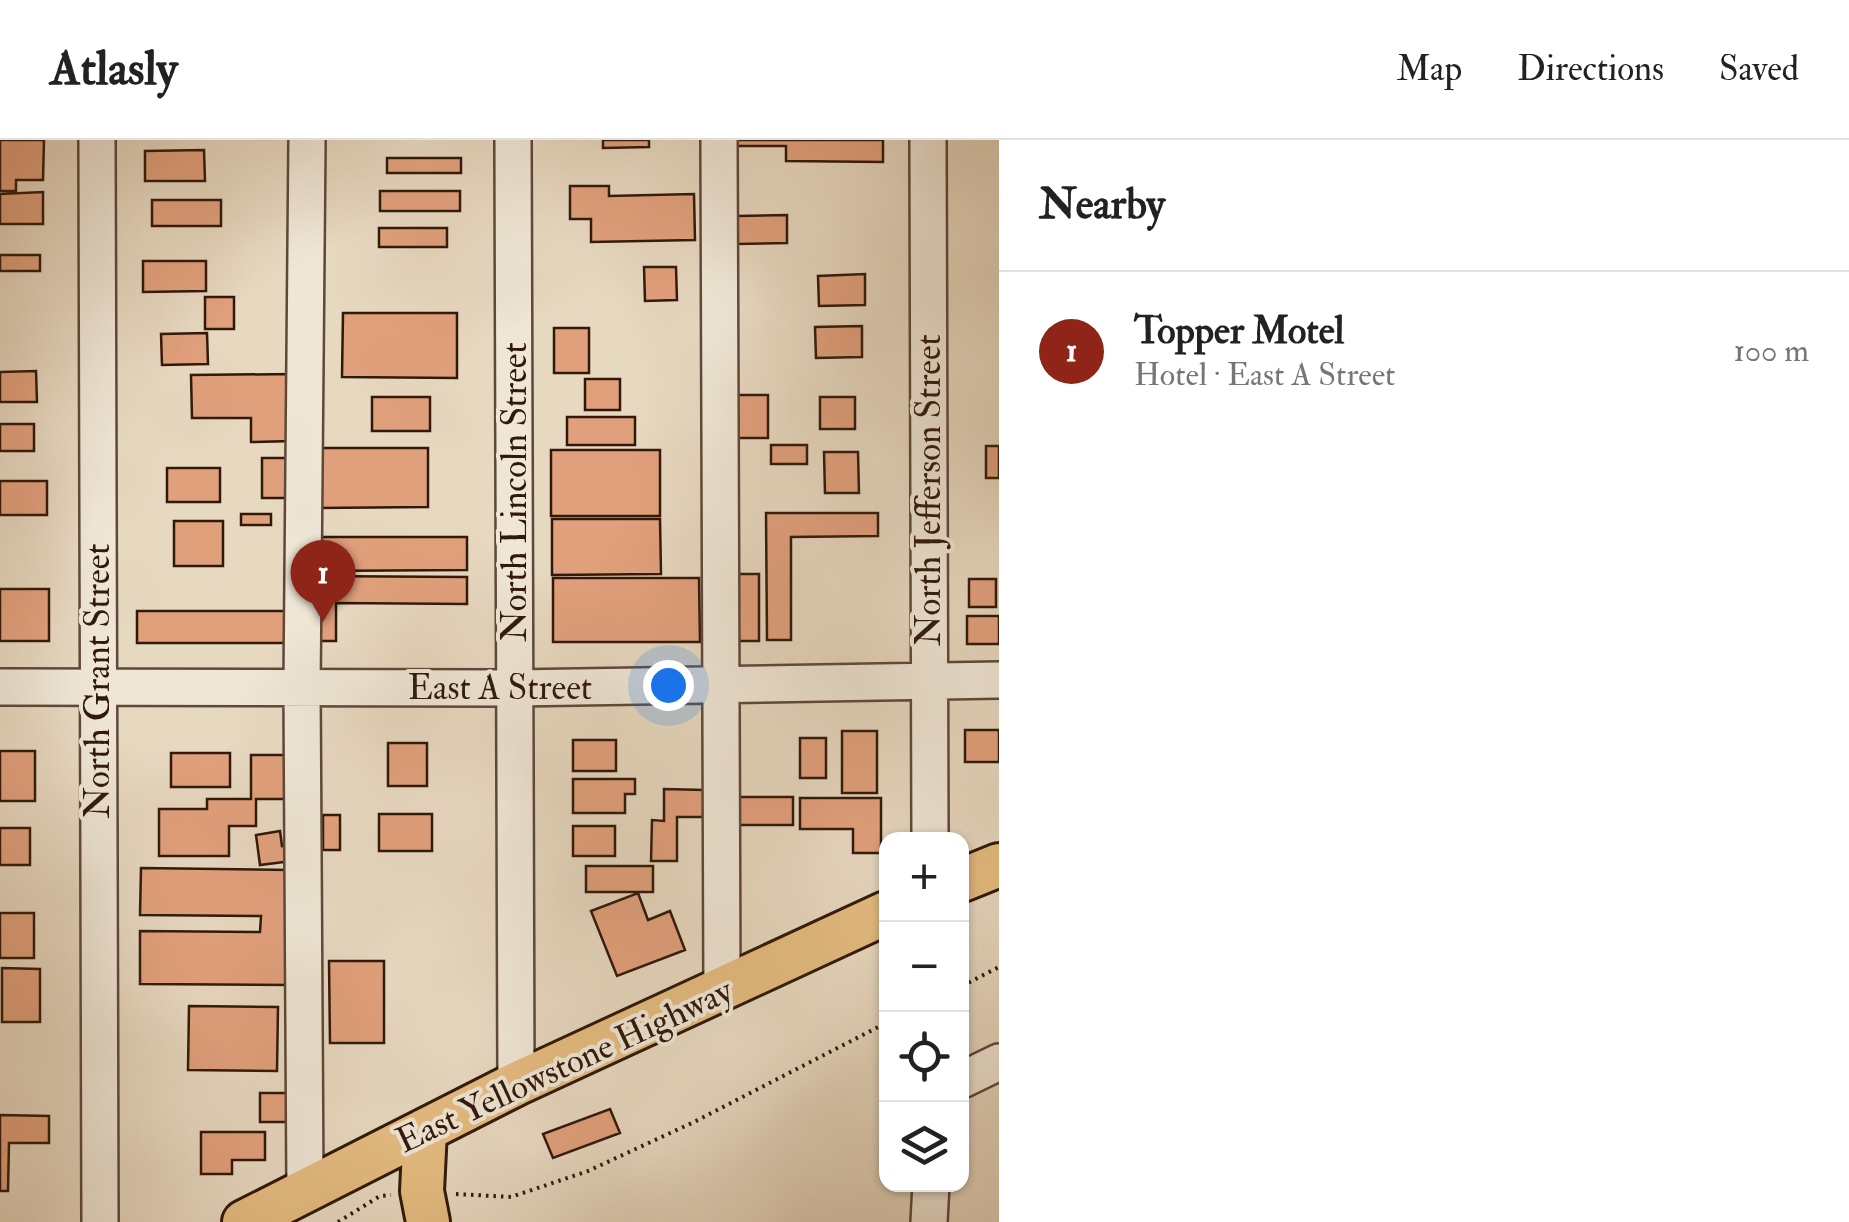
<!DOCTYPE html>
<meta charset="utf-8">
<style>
:root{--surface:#fff;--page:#f6f6f6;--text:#222;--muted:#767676;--line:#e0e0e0;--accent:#8f2418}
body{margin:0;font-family:"IM FELL Double Pica",serif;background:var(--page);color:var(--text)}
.controls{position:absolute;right:30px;bottom:30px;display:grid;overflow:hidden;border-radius:20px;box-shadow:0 2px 8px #0004}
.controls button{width:90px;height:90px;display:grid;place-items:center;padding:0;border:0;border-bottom:2px solid var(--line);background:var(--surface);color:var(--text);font:50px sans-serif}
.you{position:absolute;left:668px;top:545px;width:35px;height:35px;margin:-25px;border:8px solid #fff;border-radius:50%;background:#1a73e8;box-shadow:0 0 0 15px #1a73e833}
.badge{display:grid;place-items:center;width:65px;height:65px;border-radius:50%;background:var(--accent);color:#fff;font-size:32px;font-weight:700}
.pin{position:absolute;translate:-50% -82px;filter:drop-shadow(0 2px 5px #0008)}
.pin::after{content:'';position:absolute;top:52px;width:35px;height:30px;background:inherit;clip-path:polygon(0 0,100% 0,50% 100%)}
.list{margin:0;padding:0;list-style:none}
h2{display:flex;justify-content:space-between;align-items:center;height:130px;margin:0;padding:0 40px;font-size:42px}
h2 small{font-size:32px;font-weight:400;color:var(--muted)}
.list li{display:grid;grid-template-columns:65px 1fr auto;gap:30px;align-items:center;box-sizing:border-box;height:160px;padding:0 40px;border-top:2px solid var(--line)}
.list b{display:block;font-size:38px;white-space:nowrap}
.list p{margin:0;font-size:32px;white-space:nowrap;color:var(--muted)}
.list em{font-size:32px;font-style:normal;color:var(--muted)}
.icon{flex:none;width:55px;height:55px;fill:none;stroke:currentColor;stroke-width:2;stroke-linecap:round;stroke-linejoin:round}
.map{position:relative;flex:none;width:999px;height:1082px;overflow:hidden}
header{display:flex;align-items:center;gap:60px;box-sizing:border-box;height:140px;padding:0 50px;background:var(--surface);border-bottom:2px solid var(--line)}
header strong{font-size:48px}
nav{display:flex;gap:55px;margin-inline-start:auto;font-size:35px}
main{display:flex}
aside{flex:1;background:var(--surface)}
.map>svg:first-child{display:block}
.building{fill:#e1a07c;stroke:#30180b;stroke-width:2.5}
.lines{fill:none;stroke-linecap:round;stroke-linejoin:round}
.minor-casing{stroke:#5e4838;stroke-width:40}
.major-casing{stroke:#30180b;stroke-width:48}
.path{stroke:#30180b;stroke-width:4;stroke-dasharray:2.5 5;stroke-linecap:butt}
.minor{stroke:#efe6d6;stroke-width:35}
.major{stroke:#e4bc80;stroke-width:42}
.labels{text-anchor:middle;stroke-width:8;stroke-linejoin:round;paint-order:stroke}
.street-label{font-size:35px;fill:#30180b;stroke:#efe6d6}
</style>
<header>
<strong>Atlasly</strong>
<nav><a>Map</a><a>Directions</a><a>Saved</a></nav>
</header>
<main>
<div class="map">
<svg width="999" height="1082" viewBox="0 0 999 1082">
<rect width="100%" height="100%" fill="#e7d8c0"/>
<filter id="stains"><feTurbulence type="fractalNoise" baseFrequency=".002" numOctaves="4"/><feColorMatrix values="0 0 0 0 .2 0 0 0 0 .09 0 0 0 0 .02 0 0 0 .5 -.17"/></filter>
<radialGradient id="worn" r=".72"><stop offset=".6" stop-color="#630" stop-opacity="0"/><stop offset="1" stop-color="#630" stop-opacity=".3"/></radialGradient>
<path class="building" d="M 0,0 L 44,0 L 43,40 L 16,40 L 16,51 L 0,51 Z
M 603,0 L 649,0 L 649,7 L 603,8 Z
M 732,0 L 883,0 L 883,22 L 786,21 L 786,6 L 732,6 Z
M 204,10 L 205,41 L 145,41 L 145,11 Z
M 387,18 L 461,18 L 461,33 L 387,33 Z
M 570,46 L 609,46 L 609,56 L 694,54 L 695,100 L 591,102 L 591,79 L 570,79 Z
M 380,51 L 460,51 L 460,71 L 380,71 Z
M 43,52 L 43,84 L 0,84 L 0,54 Z
M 152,60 L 221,60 L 221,86 L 152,86 Z
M 787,75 L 787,103 L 737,104 L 737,76 Z
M 379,88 L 447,88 L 447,107 L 379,107 Z
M 0,115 L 40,115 L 40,131 L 0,131 Z
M 143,121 L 206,121 L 206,151 L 143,152 Z
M 644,127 L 676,127 L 677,160 L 645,161 Z
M 865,134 L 865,165 L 819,166 L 818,136 Z
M 205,157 L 234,157 L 234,189 L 205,189 Z
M 343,173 L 457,173 L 457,238 L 342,237 Z
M 862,186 L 862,217 L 816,218 L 815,187 Z
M 554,188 L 589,188 L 589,233 L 554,233 Z
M 207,193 L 208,224 L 162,225 L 161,194 Z
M 36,231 L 37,262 L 0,262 L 0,232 Z
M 293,234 L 293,301 L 251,302 L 251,278 L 192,278 L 191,235 Z
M 585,239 L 620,239 L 620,270 L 585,270 Z
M 734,255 L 768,255 L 768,298 L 734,298 Z
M 372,257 L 430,257 L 430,291 L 372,291 Z
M 820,257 L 855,257 L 855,289 L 820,289 Z
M 567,277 L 635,277 L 635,305 L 567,305 Z
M 0,284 L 34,284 L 34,311 L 0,311 Z
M 771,305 L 807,305 L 807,324 L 771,324 Z
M 986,306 L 999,306 L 999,338 L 986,338 Z
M 316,308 L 428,308 L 428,367 L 317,368 Z
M 551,310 L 660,310 L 660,376 L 551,376 Z
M 824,312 L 858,312 L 859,353 L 825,353 Z
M 262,318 L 290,318 L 290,358 L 262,358 Z
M 167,328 L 220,328 L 220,362 L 167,362 Z
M 0,341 L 47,341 L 47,375 L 0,375 Z
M 766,373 L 878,373 L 878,396 L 791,397 L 791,500 L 767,500 Z
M 241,374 L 271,374 L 271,385 L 241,385 Z
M 552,379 L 660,379 L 661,434 L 552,435 Z
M 174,381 L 223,381 L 223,426 L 174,426 Z
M 312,397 L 467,397 L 467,430 L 312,431 Z
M 729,434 L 759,434 L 759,501 L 729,501 Z
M 309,436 L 467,437 L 467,464 L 336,463 L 336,501 L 309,501 Z
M 553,438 L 699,438 L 700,502 L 553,502 Z
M 969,439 L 996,439 L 996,467 L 969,467 Z
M 0,449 L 49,449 L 49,501 L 0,501 Z
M 137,471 L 292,471 L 292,503 L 137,503 Z
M 967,476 L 999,476 L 999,504 L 967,504 Z
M 965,590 L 999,590 L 999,622 L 965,622 Z
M 842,591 L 877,591 L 877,653 L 842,653 Z
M 800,598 L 826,598 L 826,638 L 800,638 Z
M 573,600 L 616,600 L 616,631 L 573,631 Z
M 388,603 L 427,603 L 427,646 L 388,646 Z
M 0,611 L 35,611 L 35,661 L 0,661 Z
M 171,613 L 230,613 L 230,647 L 171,647 Z
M 251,615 L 292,615 L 292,659 L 256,659 L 256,686 L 229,686 L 229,716 L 159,716 L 159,669 L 207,669 L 207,659 L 251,659 Z
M 573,639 L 635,639 L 635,654 L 625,654 L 625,673 L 573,673 Z
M 664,649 L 704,650 L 703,677 L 677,677 L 677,721 L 651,721 L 652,680 L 664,681 Z
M 731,657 L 793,657 L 793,685 L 731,685 Z
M 800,658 L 881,658 L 881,713 L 853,713 L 853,689 L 800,689 Z
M 379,674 L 432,674 L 432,711 L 379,711 Z
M 323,675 L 340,675 L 340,710 L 323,710 Z
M 573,686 L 615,686 L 615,716 L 573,716 Z
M 0,688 L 30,688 L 30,725 L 0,725 Z
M 280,691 L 282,706 L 290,705 L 292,721 L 260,725 L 256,695 Z
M 586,726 L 653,726 L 653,752 L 586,752 Z
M 141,728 L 291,730 L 290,845 L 140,844 L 140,791 L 260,792 L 261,776 L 140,775 Z
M 638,753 L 648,780 L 670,771 L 685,810 L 617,836 L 591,771 Z
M 0,773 L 34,773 L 34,818 L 0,818 Z
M 329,821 L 384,821 L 384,903 L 330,903 Z
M 2,828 L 40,829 L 40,882 L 2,882 Z
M 189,866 L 278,867 L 277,931 L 188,930 Z
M 260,953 L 290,953 L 290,982 L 260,982 Z
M 610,969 L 620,993 L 553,1018 L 543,994 Z
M 0,975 L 49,976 L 49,1003 L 9,1003 L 8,1051 L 0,1051 Z
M 201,992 L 265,992 L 265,1020 L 232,1020 L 232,1034 L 201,1034 Z"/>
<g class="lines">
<g class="minor-casing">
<path id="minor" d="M 97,0 L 100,1082
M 513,0 L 516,944
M 719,0 L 722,850
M 928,0 L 930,700
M 0,547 L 515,548 L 999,540
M 962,940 L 999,922
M 305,1050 L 302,547 L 307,0
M 929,1082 L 931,1044"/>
</g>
<g class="major-casing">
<path id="major" d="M 962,740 L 999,725
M 425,990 L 422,1051 L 428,1082
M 244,1082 L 516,944 L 886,773"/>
</g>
<path class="path" d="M 962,846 L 999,827
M 456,1054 L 511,1057 L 588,1031 L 694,982 L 886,883
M 338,1082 L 380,1056 L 391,1055"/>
<use href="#minor" class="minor"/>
<use href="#major" class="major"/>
</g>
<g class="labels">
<g class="street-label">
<text transform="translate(928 350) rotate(-90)" y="12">North Jefferson Street</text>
<text transform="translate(514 352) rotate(-90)" y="12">North Lincoln Street</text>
<text transform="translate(97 541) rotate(-90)" y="12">North Grant Street</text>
<text x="500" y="559">East A Street</text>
<text transform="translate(564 925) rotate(-25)" y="12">East Yellowstone Highway</text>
</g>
</g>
<rect width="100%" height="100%" filter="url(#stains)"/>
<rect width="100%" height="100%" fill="url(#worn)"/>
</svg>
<div class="controls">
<button>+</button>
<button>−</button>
<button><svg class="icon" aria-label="locate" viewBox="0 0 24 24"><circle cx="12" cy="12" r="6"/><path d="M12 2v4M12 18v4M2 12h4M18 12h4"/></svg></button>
<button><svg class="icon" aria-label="layers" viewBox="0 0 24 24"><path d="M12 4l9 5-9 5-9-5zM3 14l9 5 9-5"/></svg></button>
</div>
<div class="you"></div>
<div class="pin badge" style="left:323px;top:482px">1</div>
</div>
<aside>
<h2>Nearby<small></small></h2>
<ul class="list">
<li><span class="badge">1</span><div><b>Topper Motel</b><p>Hotel · East A Street</p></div><em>100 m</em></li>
</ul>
</aside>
</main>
